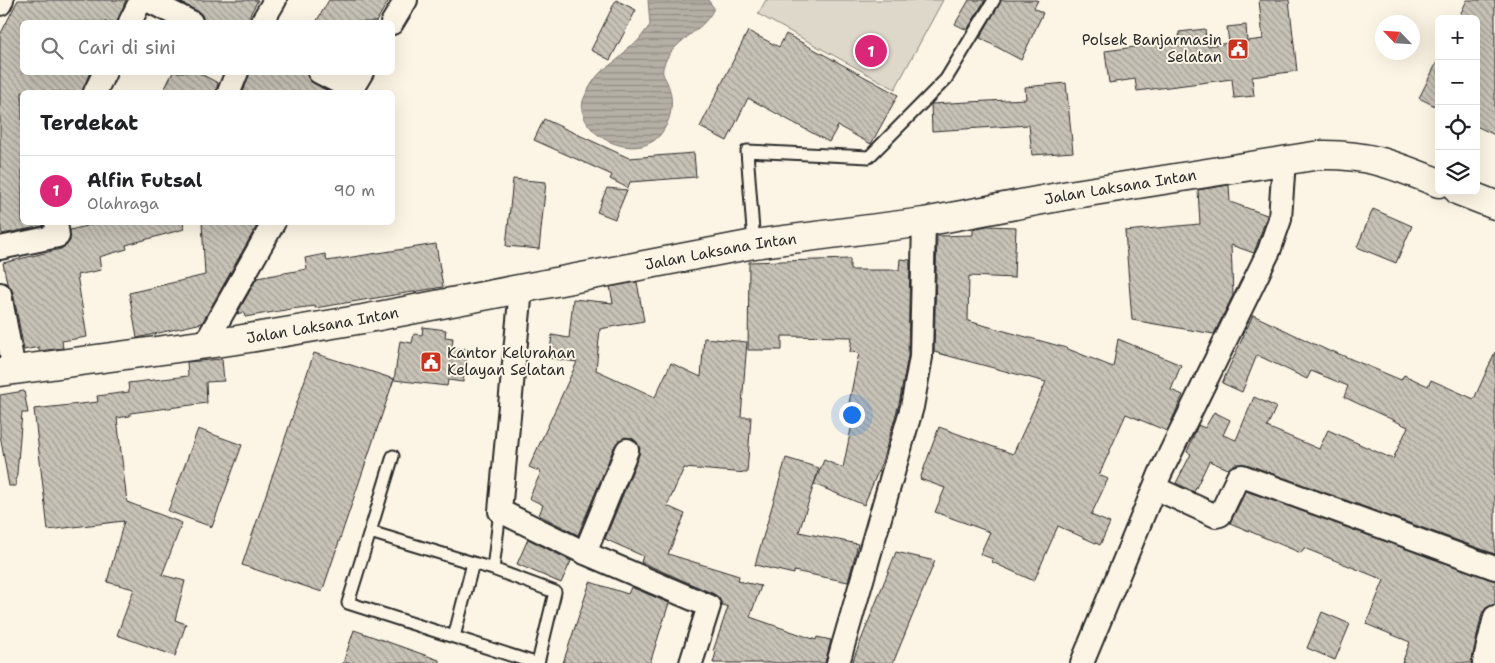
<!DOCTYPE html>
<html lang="id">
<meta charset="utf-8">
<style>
:root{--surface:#fff;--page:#f2f2f2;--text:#202124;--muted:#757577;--line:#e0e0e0;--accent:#db2777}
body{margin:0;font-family:"Shantell Sans",sans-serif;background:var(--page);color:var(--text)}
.controls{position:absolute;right:15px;top:15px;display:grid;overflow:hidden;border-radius:8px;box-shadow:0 5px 20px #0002}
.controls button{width:45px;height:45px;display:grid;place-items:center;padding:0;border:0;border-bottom:1px solid var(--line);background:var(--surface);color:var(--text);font:25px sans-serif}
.compass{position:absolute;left:1375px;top:15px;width:45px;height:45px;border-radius:50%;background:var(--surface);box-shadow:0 5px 20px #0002;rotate:295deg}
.you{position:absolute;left:851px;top:414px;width:18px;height:18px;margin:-12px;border:4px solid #fff;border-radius:50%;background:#1a73e8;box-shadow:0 0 0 8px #1a73e833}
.badge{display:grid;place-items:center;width:32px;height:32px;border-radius:50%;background:var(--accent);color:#fff;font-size:16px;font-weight:700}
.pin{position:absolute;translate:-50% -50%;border:2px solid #fff;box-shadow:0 1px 5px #0006}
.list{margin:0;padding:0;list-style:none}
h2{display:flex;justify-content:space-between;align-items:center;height:65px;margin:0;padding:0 20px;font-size:21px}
h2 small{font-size:16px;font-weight:400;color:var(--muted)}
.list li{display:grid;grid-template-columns:32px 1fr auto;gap:15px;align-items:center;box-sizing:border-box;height:70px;padding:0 20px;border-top:1px solid var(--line)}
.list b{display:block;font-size:19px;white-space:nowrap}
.list p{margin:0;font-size:16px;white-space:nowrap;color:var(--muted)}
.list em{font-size:16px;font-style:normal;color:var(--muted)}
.icon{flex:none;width:28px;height:28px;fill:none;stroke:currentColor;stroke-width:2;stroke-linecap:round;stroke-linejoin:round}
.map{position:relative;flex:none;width:1495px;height:663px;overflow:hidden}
.search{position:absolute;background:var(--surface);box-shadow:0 5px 20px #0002;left:20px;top:20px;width:375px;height:55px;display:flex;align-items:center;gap:12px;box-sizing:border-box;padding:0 18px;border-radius:8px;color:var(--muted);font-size:19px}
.panel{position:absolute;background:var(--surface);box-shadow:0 5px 20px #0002;left:20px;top:90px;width:375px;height:135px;border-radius:8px}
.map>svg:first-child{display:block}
.pitch{fill:#ded8ca;stroke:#84827a}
.water{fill:url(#water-rules);stroke:#7d7b74}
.building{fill:url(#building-back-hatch);stroke:#2b2b2b}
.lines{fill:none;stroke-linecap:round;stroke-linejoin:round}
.service-casing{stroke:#2b2b2b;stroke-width:15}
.minor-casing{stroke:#2b2b2b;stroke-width:26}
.tertiary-casing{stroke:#2b2b2b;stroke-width:31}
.service{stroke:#fcf5e5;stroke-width:11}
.minor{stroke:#fcf5e5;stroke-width:22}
.tertiary{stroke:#fcf5e5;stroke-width:28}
.labels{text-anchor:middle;stroke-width:4;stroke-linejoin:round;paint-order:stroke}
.poi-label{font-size:15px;fill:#2b2b2b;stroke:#fcf5e5;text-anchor:end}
.street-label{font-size:15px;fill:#2b2b2b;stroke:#fcf5e5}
</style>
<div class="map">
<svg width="1495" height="663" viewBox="0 0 1495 663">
<defs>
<pattern id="water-rules" width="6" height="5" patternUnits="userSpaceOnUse" patternTransform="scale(1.25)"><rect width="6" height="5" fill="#b4b0a5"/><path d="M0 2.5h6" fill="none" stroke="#938f87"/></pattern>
<pattern id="building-back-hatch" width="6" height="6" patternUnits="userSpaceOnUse" patternTransform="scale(1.25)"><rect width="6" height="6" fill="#c8c3b7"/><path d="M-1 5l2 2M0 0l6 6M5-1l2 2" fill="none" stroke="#a39f95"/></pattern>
</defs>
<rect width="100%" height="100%" fill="#fcf5e5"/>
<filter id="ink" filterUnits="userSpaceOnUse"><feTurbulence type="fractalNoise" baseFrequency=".02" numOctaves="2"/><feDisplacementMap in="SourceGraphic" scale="10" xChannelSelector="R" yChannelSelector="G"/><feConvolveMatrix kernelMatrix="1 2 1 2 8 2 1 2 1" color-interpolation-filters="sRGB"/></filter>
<g filter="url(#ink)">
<path class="pitch" d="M 766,0 L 943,0 L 895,89 L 758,14 Z"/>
<path class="water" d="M 648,0 L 708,0 L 714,8 C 704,33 670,40 663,68 C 662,74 664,76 667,82 C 675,100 672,120 660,135 C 636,164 575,135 583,101 C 585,94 595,77 601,72 C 611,63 621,60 628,47 L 637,42 L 650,25 Z"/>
<path class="building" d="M 18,0 L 126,0 L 117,22 L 22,22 L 22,72 L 90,72 L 82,92 L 22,92 L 22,222 L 43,222 L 43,226 L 2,234 L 0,223 L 0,35 Z
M 176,0 L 258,0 L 246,22 L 204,22 L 202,15 L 197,11 Z
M 329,0 L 389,0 L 376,22 L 316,22 Z
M 616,0 L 636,10 L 610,60 L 591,50 Z
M 969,0 L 985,0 L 967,30 L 955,24 Z
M 1001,0 L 1038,0 L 1034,8 L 1043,13 L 1021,60 L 980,38 Z
M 1259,0 L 1289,0 L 1297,71 L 1252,77 L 1254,96 L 1234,98 L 1232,79 L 1137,91 L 1135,79 L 1109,83 L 1105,51 L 1180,41 L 1179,32 L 1205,29 L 1207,46 L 1229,43 L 1227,27 L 1246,25 L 1247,41 L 1263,39 Z
M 1467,0 L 1495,0 L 1495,135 L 1476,126 L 1476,19 L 1458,19 Z
M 748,31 L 779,47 L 786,34 L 898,95 L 871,144 L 838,126 L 829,142 L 748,98 L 727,141 L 700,127 Z
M 1439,58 L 1439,108 L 1419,98 Z
M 173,72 L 197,72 L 218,83 L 216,92 L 163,92 Z
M 250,72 L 306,72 L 313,83 L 330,92 L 243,92 Z
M 1066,83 L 1073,152 L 1032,155 L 1029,125 L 932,131 L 931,104 L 1026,99 L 1025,87 Z
M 544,119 L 629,158 L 694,153 L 696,177 L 630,182 L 628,188 L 610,179 L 612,175 L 534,140 Z
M 513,179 L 546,182 L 539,249 L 506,246 Z
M 1229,185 L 1230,202 L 1267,215 L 1267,216 L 1254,253 L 1231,245 L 1233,295 L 1214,334 L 1132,320 L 1125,231 L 1200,224 L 1198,190 Z
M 607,188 L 627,190 L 615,219 L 597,212 Z
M 1373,209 L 1412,226 L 1396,263 L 1357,247 Z
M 102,222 L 183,222 L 184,229 L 126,245 L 127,249 L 99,257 L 101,270 L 77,275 L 87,337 L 62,341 L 63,348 L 39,351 L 39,347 L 24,350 L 13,292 L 7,283 L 3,263 L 61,249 L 70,241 L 70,230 Z
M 202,222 L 259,222 L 202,323 L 137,338 L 129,293 L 205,275 Z
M 987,226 L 1016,227 L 1014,278 L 969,276 L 968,321 L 1063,347 L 1113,367 L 1118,339 L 1181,365 L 1171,390 L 1183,395 L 1167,431 L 1126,414 L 1099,475 L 1108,479 L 1091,515 L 1110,523 L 1100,545 L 1058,526 L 1034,581 L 992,562 L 993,559 L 980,554 L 990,532 L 935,512 L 945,488 L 920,479 L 939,427 L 1013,454 L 1046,382 L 934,352 L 937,236 L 973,235 L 973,229 Z
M 436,244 L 443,287 L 315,308 L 315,306 L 291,309 L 245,317 L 244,312 L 237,314 L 257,278 L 307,269 L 305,258 L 325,254 L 327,261 Z
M 850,259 L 850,270 L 899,270 L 900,259 L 910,260 L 908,356 L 899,404 L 882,462 L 864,505 L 814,484 L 824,460 L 843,468 L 855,409 L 848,408 L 859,353 L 850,352 L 852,337 L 782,336 L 782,350 L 748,350 L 749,262 Z
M 637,282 L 644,321 L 600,329 L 596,370 L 655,397 L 671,363 L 701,377 L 704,338 L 747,342 L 741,417 L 751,417 L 747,473 L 684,468 L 667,506 L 685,514 L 668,554 L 739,576 L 738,581 L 761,586 L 750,617 L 816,640 L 817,637 L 831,640 L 825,663 L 713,663 L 716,652 L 713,651 L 728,607 L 722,605 L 719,598 L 714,594 L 641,562 L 643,556 L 605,539 L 639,455 L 640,448 L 632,438 L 625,437 L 615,445 L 578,535 L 539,515 L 543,505 L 529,498 L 541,472 L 529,467 L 577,362 L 549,358 L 552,335 L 569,338 L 573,299 L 613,303 L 610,287 Z
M 1253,315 L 1331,352 L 1332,351 L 1401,380 L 1404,375 L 1428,386 L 1431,380 L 1474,399 L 1495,352 L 1495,554 L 1246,464 L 1235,464 L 1228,469 L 1209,461 L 1194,492 L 1176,483 L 1191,454 L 1187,452 L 1198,425 L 1205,428 L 1214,412 L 1230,420 L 1223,435 L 1236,440 L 1254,397 L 1276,407 L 1267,427 L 1319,449 L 1328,430 L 1393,459 L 1408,427 L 1344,397 L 1348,386 L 1311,371 L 1307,379 L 1257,355 L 1242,392 L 1222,383 Z
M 423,327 L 446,330 L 445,337 L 453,338 L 452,348 L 468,349 L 463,382 L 448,380 L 447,386 L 394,380 L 400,341 L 412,343 L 414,334 L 422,335 Z
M 314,353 L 394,379 L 322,592 L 242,565 Z
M 222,359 L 224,381 L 206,382 L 207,403 L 130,413 L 130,416 L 117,418 L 127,502 L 182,523 L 162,575 L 185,581 L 175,620 L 186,624 L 175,656 L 117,635 L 134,589 L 107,582 L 124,521 L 48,530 L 34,409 L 98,402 L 97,396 L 129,392 L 128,383 L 188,376 L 187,362 Z
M 24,391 L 28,413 L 22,413 L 16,486 L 9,486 L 0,435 L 0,395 Z
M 198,429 L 242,445 L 212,527 L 168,511 Z
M 786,458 L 819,468 L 799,532 L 858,544 L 848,582 L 794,571 L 794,574 L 755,565 Z
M 1246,491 L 1495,581 L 1495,604 L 1486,608 L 1482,613 L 1471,663 L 1402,663 L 1410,642 L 1366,624 L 1384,580 L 1304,548 L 1301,553 L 1230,523 Z
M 528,539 L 571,561 L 561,583 L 517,564 Z
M 896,552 L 935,561 L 893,663 L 852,663 Z
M 590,582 L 628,594 L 631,587 L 669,603 L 650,663 L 563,663 Z
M 1322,612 L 1350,624 L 1335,660 L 1307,648 Z
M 354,630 L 439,660 L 439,663 L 343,663 Z"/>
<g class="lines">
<g class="service-casing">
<path id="service" d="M 754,244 L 747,151 L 869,157 L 946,79 L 994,0
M 393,456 L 370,532 L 493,569
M 500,511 L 493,569 L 555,592 L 538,663
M 370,532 L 348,603 L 454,637 L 473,563
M 454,637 L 535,663"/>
</g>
<g class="minor-casing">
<path id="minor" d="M 147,0 L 191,22
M 0,4 L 2,0
M 130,22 L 141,0
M 262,22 L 275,0
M 392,23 L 406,0
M 319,72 L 352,89
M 95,92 L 105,72
M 229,92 L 237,72
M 350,92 L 362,72
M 0,248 L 58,236 L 56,222
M 521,289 L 500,511 L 585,553 L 709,606 L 691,663
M 0,294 L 14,370
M 205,344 L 274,222
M 1155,488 L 1216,516 L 1220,515 L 1238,477 L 1242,476 L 1495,568
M 585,553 L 627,450
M 838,663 L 912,407 L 921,357 L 924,222
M 1082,663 L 1160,474 L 1269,251 L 1280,219 L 1284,160
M 1484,663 L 1495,617"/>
</g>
<g class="tertiary-casing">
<g id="tertiary">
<path d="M 1459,191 L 1495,205"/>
<path id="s1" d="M 0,372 L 237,340 L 363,319 L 754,244 L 924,222 L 1069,195 L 1320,155 C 1369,154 1394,165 1439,183"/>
</g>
</g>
<use href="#service" class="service"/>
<use href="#minor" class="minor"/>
<use href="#tertiary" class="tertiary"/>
</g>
</g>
<defs>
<g id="civic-square" transform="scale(1.125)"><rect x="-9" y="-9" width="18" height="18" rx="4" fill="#c8321e" stroke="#fcf5e5"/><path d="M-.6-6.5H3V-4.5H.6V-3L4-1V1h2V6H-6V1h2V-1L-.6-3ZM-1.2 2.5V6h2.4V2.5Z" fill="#fff"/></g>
</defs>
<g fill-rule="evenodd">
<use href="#civic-square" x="1238" y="49"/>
<use href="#civic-square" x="431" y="362"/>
</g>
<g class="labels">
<g class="poi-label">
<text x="1222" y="45">Polsek Banjarmasin<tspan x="1222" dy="17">Selatan</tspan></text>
<text x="447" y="358" text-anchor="start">Kantor Kelurahan<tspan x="447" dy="17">Kelayan Selatan</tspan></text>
</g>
<g class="street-label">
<text dy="5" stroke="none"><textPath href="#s1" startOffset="1136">Jalan Laksana Intan</textPath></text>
<text dy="5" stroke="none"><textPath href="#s1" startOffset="731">Jalan Laksana Intan</textPath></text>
<text dy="5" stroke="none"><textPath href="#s1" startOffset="326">Jalan Laksana Intan</textPath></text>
</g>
</g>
</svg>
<div class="controls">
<button>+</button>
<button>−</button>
<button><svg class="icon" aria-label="locate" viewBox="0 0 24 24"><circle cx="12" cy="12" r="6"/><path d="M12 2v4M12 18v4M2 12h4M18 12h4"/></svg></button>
<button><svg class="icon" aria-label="layers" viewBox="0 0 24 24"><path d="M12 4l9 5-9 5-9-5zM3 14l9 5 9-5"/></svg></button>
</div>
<svg class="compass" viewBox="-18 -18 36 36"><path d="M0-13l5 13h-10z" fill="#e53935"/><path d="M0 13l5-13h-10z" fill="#757577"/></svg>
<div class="you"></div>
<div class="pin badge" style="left:871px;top:51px">1</div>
<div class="search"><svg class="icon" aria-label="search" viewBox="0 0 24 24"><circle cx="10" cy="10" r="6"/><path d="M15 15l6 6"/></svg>Cari di sini</div>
<section class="panel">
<h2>Terdekat<small></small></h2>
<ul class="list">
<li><span class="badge">1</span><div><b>Alfin Futsal</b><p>Olahraga</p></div><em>90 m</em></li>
</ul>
</section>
</div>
